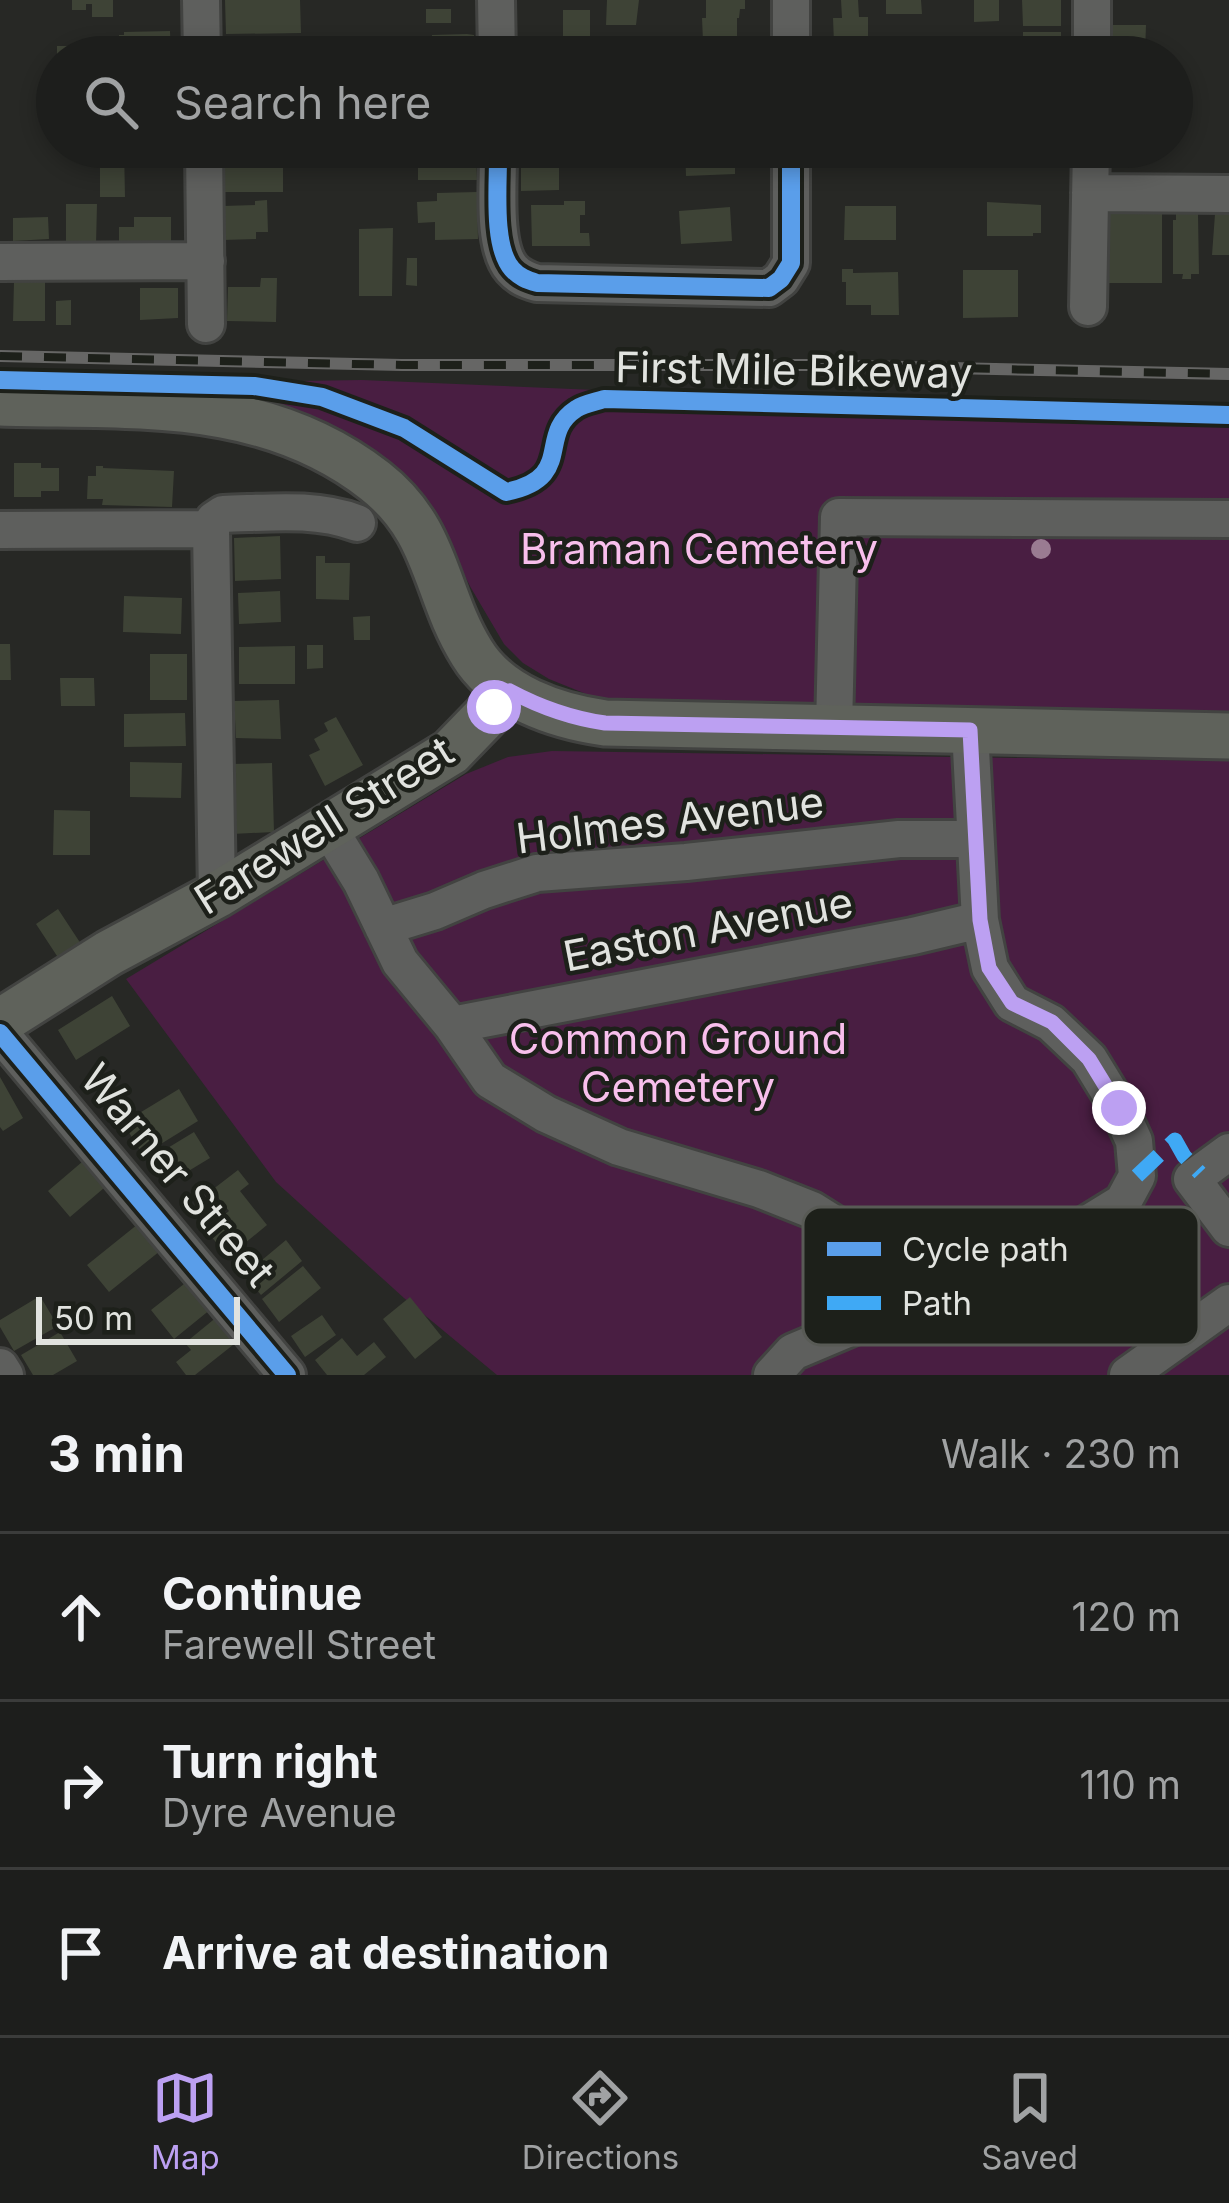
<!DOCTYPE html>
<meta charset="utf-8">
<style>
:root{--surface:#1d1e1c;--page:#2a2b29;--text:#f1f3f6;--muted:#a0a2a3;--line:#3b3c3b;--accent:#bca0f2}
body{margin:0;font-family:Inter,sans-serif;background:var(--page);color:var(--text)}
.scale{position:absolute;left:36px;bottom:30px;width:204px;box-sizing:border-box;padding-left:12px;border:6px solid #e1e3df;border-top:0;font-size:33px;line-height:42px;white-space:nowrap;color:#e1e3df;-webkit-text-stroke:9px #1d201a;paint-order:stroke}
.stop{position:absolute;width:36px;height:36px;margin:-27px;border:9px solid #bca0f2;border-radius:50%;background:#fff}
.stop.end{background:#bca0f2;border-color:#fff;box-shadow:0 3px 12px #0008}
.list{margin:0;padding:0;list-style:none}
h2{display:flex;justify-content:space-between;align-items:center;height:156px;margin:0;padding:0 48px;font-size:51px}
h2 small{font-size:39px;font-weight:400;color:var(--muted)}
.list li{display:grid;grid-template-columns:78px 1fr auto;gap:36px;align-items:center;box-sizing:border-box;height:168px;padding:0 48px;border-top:3px solid var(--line)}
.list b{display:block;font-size:45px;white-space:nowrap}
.list p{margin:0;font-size:39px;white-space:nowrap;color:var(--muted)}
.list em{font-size:39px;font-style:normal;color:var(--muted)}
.icon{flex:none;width:66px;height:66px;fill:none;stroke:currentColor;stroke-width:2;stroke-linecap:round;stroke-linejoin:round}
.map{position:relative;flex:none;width:1229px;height:1375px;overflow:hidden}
.search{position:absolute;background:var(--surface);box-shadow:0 6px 18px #0003;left:36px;right:36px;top:36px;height:132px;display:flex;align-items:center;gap:30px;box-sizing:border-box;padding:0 42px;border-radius:66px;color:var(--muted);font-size:45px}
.sheet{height:660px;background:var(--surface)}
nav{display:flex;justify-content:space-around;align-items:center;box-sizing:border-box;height:168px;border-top:3px solid var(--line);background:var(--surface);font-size:33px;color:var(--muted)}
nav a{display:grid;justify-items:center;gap:6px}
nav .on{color:var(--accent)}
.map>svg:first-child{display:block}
.green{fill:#491e42}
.building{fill:#3e4336}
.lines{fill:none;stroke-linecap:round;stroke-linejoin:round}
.minor-casing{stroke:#424341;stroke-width:42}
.major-casing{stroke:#424341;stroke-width:51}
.minor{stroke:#5e5f5d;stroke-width:36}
.major{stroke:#5f625b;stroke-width:45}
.rail-casing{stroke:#666665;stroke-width:12}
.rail{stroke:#1d201a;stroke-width:8;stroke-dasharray:22;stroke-linecap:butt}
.quiet{stroke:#3fa9f5;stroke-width:15;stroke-dasharray:30 15;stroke-linecap:butt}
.cycleway-casing{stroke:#1d201a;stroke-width:26}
.cycleway{stroke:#5a9eea;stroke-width:18}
.tree{fill:#9a7b92}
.route{stroke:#bca0f2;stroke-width:15}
.labels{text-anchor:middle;stroke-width:9;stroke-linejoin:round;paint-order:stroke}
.street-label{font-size:42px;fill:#e1e3df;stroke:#1d201a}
.park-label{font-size:42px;fill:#f8bfec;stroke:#1d201a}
.key{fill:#1d201a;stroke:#585a55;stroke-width:3}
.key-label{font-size:33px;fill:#e1e3df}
</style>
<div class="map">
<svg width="1229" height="1375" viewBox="0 0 1229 1375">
<rect width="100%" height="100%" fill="#272825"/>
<path class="green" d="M 362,380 L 1229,417 L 1229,715 L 650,704 L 601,700 L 549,679 L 523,663 L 504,644 L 471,588 L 433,514 L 390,462 L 330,425 L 242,396 L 235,382 Z
M 552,751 L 1229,761 L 1229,1375 L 497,1375 L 404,1298 L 276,1182 L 126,979 L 466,774 L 508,757 Z"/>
<path class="building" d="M 72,0 L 113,0 L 113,17 L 92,17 L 92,4 L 86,4 L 86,10 L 72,10 Z
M 225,0 L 300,0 L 301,33 L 226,34 Z
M 607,0 L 639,0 L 636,25 L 606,25 Z
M 706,0 L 745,0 L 745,9 L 740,9 L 739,18 L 737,18 L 737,41 L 703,41 L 702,18 L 706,18 Z
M 841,0 L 858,0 L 859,17 L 868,17 L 868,42 L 834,43 L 833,18 L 842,18 Z
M 886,0 L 921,0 L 922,14 L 886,14 Z
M 974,0 L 999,0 L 999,21 L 974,22 Z
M 1022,0 L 1061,0 L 1061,26 L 1023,26 Z
M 426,9 L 451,9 L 451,23 L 426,23 Z
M 563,10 L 590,10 L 590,47 L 563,47 Z
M 1109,25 L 1146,25 L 1145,54 L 1108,55 Z
M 170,31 L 171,57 L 124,57 L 124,46 L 119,46 L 119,35 L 124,35 L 124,32 Z
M 1023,32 L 1061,32 L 1061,57 L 1023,57 Z
M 467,34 L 474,35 L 474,57 L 409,57 L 409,40 L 432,40 L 432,35 Z
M 356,38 L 391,38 L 391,57 L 356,57 Z
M 57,46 L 94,46 L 94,57 L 57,57 Z
M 100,147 L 124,147 L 125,197 L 100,197 Z
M 418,147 L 430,147 L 430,150 L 476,150 L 477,180 L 418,180 Z
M 521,147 L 559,147 L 559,190 L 521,191 Z
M 685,147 L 735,147 L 735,174 L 686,176 Z
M 834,147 L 885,147 L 885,167 L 846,166 L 845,155 L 835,156 Z
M 1023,147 L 1060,147 L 1061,164 L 1023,164 Z
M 1113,147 L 1137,147 L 1137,165 L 1113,166 Z
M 225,159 L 283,159 L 283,192 L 225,192 Z
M 477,192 L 478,239 L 435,240 L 435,222 L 418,223 L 417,202 L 437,201 L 437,193 Z
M 267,200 L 268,232 L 256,232 L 256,239 L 223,240 L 223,206 L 255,205 L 255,201 Z
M 564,201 L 585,201 L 585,215 L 580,215 L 580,233 L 589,233 L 590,246 L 532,246 L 531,205 L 564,205 Z
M 987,202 L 1041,205 L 1041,233 L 1033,233 L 1033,236 L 987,236 Z
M 66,204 L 97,204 L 96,245 L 66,245 Z
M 845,206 L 896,206 L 896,240 L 844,240 Z
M 730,207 L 732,241 L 681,244 L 679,211 Z
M 1102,212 L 1162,212 L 1162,283 L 1102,283 Z
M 1176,214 L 1198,214 L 1199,274 L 1191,274 L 1191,279 L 1182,279 L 1183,274 L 1173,274 L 1173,220 L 1176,220 Z
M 1215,214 L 1229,214 L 1229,255 L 1212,255 Z
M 48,217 L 49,239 L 13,241 L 13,218 Z
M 134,217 L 171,217 L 171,247 L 119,247 L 119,227 L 134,227 Z
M 393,228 L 392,296 L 359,296 L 359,229 Z
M 407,258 L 417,258 L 417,286 L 406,285 Z
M 842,269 L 853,269 L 853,273 L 898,272 L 899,315 L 871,315 L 871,305 L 846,305 L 846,282 L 842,282 Z
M 963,270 L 1018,270 L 1018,317 L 963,318 Z
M 261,278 L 277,278 L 276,322 L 227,321 L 228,287 L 260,287 Z
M 14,282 L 45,282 L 45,321 L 13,321 Z
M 140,288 L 178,288 L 178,318 L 140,320 Z
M 71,300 L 71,325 L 56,325 L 56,301 Z
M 14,463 L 41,463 L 41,468 L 59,468 L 59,491 L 41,491 L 41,497 L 14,497 Z
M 96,466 L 103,466 L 103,468 L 174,471 L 172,507 L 102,505 L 103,499 L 87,499 L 88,476 L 96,476 Z
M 280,536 L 281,579 L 235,581 L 234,538 Z
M 316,556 L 325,556 L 325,563 L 350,563 L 349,600 L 316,599 Z
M 280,591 L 281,622 L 239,624 L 238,593 Z
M 124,596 L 182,598 L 181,634 L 123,632 Z
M 370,616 L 370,640 L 354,640 L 353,617 Z
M 0,644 L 10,644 L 11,680 L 0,680 Z
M 307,645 L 323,645 L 323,668 L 307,669 Z
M 295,646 L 295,684 L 239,684 L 239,647 Z
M 150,654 L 187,654 L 187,700 L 150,700 Z
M 60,678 L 94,678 L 95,706 L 61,706 Z
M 279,700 L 281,739 L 236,738 L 234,701 Z
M 185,713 L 186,746 L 124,747 L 124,714 Z
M 336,717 L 363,765 L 325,786 L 309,755 L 320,750 L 314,739 L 328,731 L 324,723 Z
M 130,762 L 182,763 L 181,798 L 130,797 Z
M 272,763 L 274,832 L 232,834 L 230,764 Z
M 54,810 L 90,811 L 90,855 L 53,855 Z
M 58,909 L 81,944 L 59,959 L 36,924 Z
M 112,996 L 130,1026 L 76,1060 L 58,1030 Z
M 0,1077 L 23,1118 L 3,1131 L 0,1127 Z
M 179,1089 L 198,1121 L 143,1155 L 123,1123 Z
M 194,1132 L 210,1158 L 177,1178 L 161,1152 Z
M 82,1162 L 104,1188 L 70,1217 L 48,1191 Z
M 238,1170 L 249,1184 L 240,1191 L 267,1225 L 228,1257 L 206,1230 L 229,1211 L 212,1190 Z
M 138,1224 L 160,1251 L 109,1292 L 87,1265 Z
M 286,1240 L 302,1261 L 261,1295 L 244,1275 Z
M 303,1266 L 321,1288 L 279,1322 L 262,1299 Z
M 189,1280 L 211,1309 L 174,1339 L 151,1310 Z
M 40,1296 L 58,1326 L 14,1351 L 0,1327 L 0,1320 Z
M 410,1297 L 442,1337 L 415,1359 L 383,1319 Z
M 322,1315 L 336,1335 L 305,1357 L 291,1336 Z
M 218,1316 L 238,1341 L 195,1375 L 186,1375 L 176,1362 L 191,1350 L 185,1343 Z
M 60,1332 L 77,1361 L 53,1375 L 33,1375 L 21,1355 Z
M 342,1338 L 357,1356 L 374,1342 L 386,1357 L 364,1375 L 327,1375 L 315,1360 Z"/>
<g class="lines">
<g class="minor-casing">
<path id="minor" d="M 201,0 L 202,57
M 496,0 L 497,57
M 791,57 L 791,0
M 1092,57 L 1092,0
M 204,147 L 206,324
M 498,147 C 499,179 491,245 512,269 C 519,277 527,280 537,283 L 769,288 L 781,279 L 791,263 L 791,147
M 1090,193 L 1229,194
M 0,262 L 206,261
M 1088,307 L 1091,147
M 211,529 L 217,895
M 211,529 L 214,520 L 223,514 C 268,513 314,507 357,523
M 0,530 L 211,529
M 834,728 L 839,517 L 1229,519
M 328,827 L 361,881 L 400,962 L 452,1025 L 490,1080 L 546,1114 L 619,1147 L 759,1189 L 812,1210 L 871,1247 L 900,1292 L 898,1303
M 383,927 L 435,911 L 484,890 L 537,873 L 686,862 L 899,839 L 975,839
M 452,1025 L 913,936 L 980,920
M 0,1033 L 287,1375
M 1229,1152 L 1192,1179 L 1229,1228
M 0,1367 L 5,1375
M 772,1375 L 793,1352 L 876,1317 L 898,1303 L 1084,1226 L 1123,1202 L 1137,1176 L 1134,1141 L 1119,1108 L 1089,1059 L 1051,1023 L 1012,1003 L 990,968 L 980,920 L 970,730
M 1128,1375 L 1229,1303"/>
</g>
<g class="major-casing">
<path id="major" d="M 0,403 C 133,407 264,394 375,481 C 439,531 434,592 472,653 C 499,697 556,716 605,723 L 1229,736
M 0,1022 L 109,953 L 217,895 L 451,752 L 510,691"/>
</g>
<use href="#minor" class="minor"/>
<use href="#major" class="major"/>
<g class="rail-casing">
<path id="rail" d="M 0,356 L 402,365 L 812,365 L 1229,374"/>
</g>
<use href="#rail" class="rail"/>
<path class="quiet" d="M 1137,1176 L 1175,1140 L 1184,1156 L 1200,1173"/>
<g class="cycleway-casing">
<path id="cycleway" d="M 498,147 C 499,179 491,245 512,269 C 519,277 527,280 537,283 L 769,288 L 781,279 L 791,263 L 791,147
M 0,380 L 254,386 L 322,397 L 404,428 L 506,492 C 576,478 536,435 576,409 C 583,404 595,402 604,399 L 1229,415
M 0,1033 L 287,1375"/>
</g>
<use href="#cycleway" class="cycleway"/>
</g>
<circle class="tree" cx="1041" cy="549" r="10"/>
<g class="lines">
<path class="route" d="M 494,707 L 510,691 C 540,707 571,718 605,723 L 970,730 L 980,920 L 989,968 L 1012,1003 L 1052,1022 L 1089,1059 L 1119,1108"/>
</g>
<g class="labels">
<g class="street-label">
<text transform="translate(794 370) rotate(1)" y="15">First Mile Bikeway</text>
<text transform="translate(670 820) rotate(-7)" y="15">Holmes Avenue</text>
<text transform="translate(324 825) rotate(-32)" y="15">Farewell Street</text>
<text transform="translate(708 929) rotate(-11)" y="15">Easton Avenue</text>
<text transform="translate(178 1175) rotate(50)" y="15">Warner Street</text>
</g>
<g class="park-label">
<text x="699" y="564">Braman Cemetery</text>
<text x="678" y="1054">Common Ground<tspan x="678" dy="48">Cemetery</tspan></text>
</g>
</g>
<rect x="803" y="1207" width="396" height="138" rx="18" class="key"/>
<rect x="827" y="1242" width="54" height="14" fill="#5a9eea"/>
<rect x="827" y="1296" width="54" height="14" fill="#3fa9f5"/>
<g class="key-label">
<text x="902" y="1261">Cycle path</text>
<text x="902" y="1315">Path</text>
</g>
</svg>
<div class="scale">50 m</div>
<div class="stop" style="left:494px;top:707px"></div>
<div class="stop end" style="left:1119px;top:1108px"></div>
<div class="search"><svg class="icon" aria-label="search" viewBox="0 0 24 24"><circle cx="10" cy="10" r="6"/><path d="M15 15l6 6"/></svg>Search here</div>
</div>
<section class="sheet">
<h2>3 min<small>Walk · 230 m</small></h2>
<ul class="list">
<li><svg class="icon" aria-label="ahead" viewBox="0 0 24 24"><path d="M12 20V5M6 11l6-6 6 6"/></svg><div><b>Continue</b><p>Farewell Street</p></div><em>120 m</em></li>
<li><svg class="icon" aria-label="right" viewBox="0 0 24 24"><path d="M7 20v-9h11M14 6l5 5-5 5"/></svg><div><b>Turn right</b><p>Dyre Avenue</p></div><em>110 m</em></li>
<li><svg class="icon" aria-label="arrive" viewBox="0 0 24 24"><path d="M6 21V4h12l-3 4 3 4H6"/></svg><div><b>Arrive at destination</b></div></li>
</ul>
</section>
<nav>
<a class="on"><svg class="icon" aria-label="map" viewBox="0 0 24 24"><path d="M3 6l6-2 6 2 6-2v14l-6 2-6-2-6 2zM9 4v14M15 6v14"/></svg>Map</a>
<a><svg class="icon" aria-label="directions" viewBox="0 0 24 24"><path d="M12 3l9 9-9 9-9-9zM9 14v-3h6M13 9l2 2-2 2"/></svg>Directions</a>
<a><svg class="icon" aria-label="saved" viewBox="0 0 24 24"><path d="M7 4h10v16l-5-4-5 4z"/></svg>Saved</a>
</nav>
